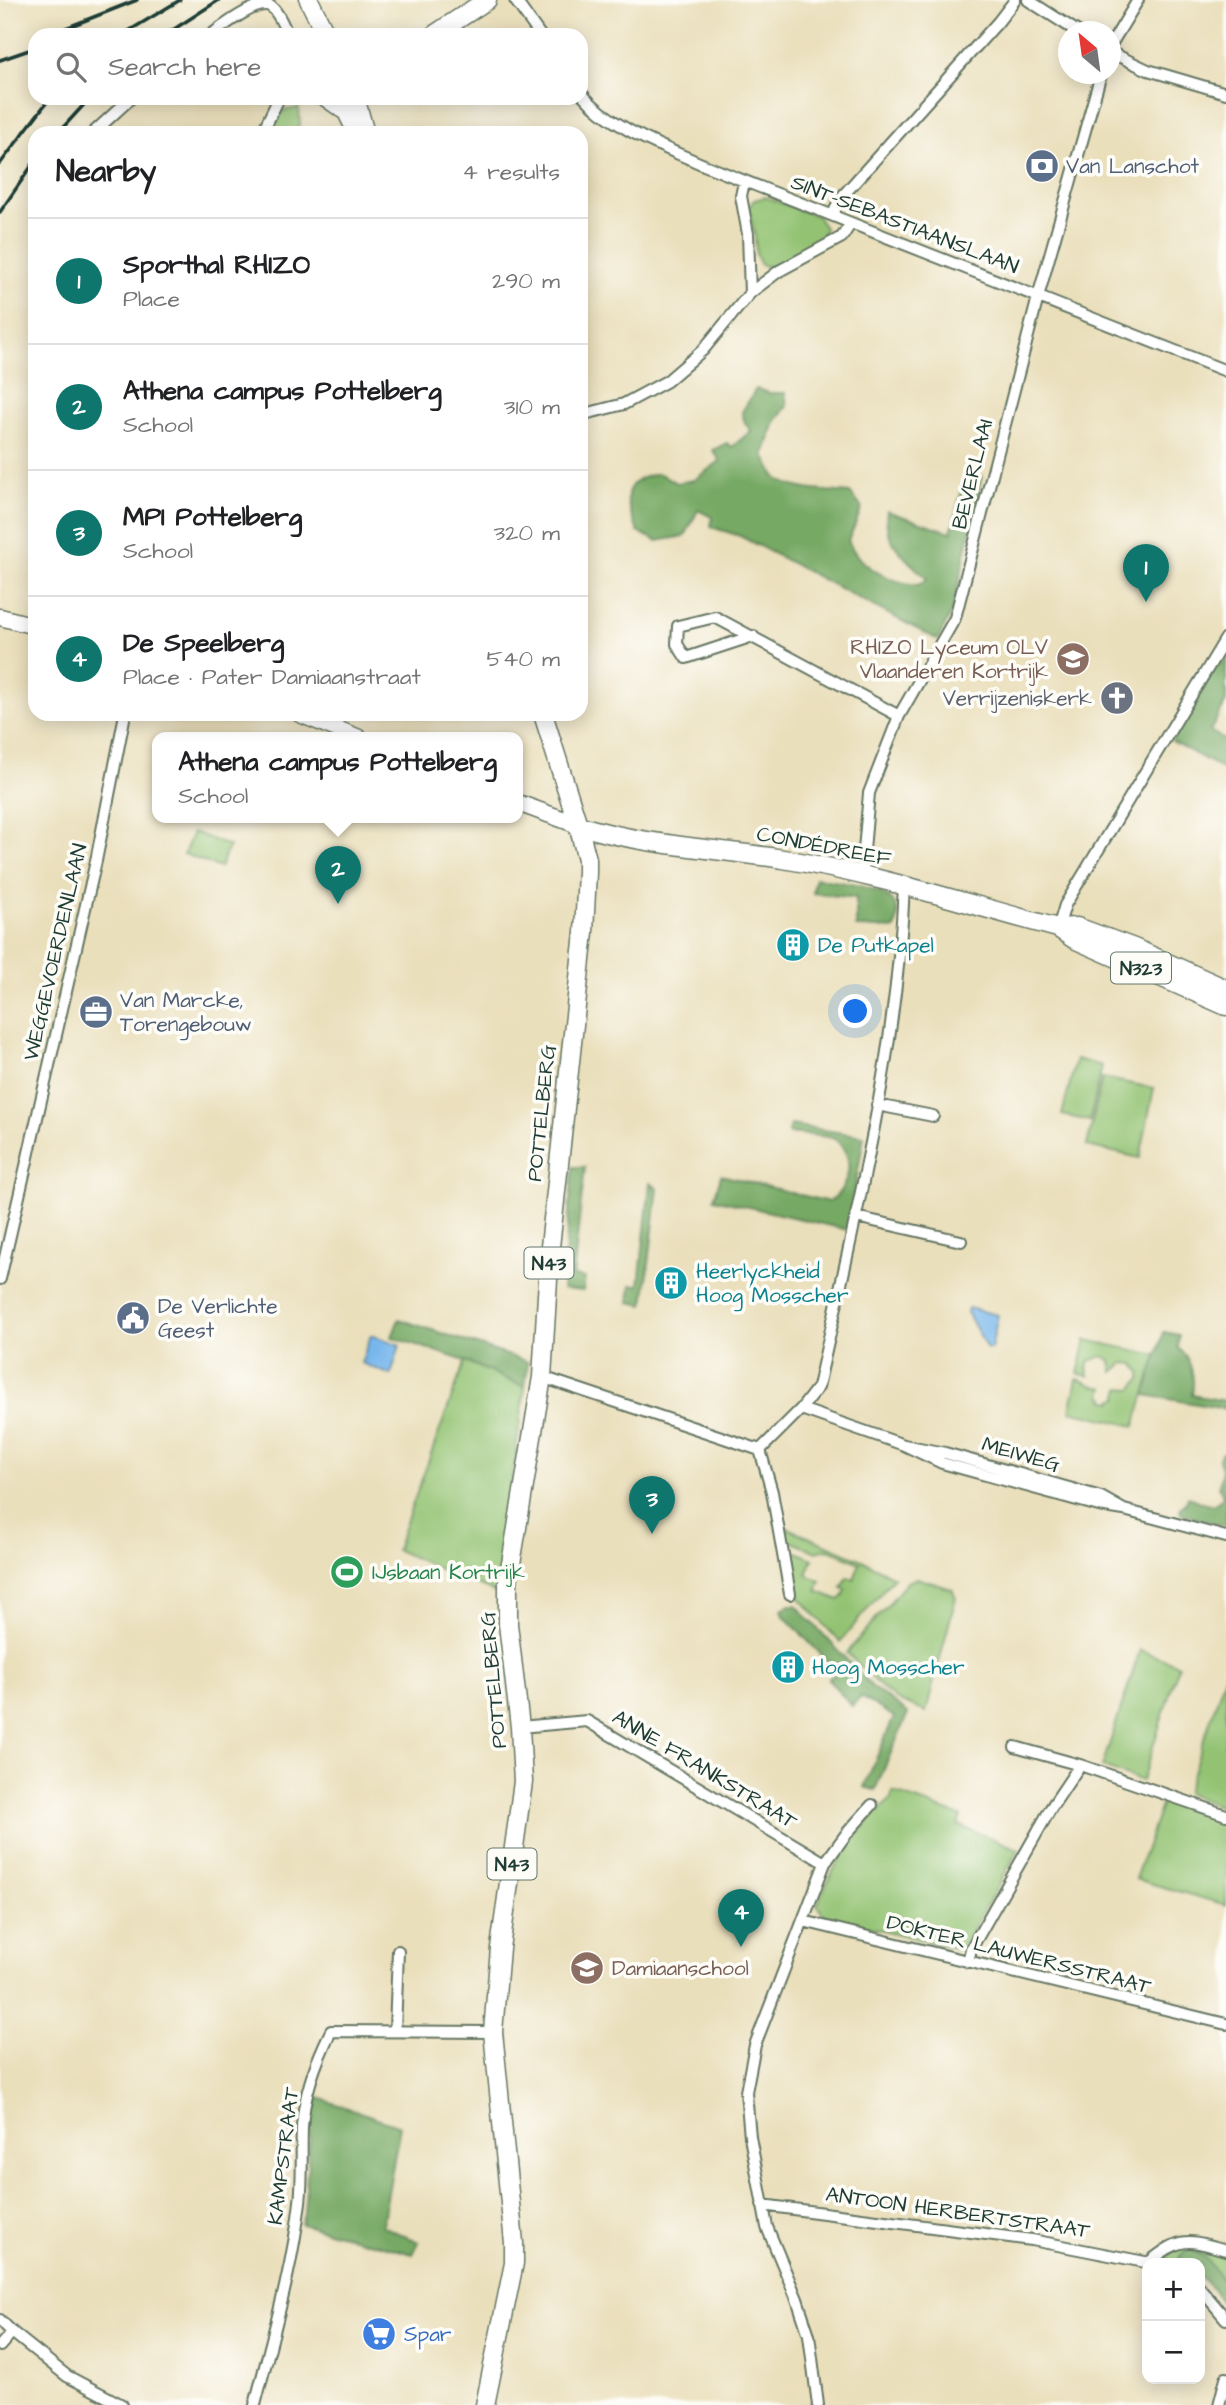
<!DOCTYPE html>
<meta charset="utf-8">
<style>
:root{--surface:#fff;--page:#f6f6f6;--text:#202124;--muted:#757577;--line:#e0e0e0;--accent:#0f766e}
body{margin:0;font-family:"Architects Daughter",sans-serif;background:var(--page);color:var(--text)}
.controls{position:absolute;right:21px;bottom:21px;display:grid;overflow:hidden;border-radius:14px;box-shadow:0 4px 18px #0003}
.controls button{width:63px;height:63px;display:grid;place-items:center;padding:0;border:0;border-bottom:2px solid var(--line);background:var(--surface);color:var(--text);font:35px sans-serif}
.compass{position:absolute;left:1058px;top:21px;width:63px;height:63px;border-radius:50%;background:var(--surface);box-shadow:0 4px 18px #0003;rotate:331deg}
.you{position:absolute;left:856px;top:1012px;width:24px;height:24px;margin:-18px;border:5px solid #fff;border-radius:50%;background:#1a73e8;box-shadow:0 0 0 10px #1a73e833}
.badge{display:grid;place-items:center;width:46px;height:46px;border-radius:50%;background:var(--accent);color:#fff;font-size:23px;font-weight:700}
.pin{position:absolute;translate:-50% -58px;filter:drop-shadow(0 2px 4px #0008)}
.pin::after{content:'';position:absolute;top:37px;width:24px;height:21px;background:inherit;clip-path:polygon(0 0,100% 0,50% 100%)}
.popup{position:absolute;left:152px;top:732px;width:371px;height:91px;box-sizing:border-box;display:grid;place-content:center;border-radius:14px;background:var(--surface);filter:drop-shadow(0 2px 5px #0005);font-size:23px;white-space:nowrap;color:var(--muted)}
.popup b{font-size:26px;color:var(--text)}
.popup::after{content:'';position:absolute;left:50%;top:100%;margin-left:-14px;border:14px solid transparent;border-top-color:var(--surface)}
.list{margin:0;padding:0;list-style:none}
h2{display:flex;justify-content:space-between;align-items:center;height:91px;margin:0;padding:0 28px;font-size:30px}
h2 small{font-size:23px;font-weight:400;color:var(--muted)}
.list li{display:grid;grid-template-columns:46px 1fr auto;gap:21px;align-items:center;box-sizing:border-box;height:126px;padding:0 28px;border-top:2px solid var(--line)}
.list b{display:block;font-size:26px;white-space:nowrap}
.list p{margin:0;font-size:23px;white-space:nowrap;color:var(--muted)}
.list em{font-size:23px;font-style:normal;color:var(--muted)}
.icon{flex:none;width:38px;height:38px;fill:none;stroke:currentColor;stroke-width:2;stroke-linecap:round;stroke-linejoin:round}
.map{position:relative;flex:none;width:1226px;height:2405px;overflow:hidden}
.search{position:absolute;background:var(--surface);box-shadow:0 4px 18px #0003;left:28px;top:28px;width:560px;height:77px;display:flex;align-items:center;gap:18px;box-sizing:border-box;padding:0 24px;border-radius:21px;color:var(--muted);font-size:26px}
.panel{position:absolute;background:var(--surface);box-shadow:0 4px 18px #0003;left:28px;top:126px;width:560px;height:595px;border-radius:21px}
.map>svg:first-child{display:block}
.green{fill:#93c372;stroke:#598053;stroke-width:2}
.forest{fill:#76a964;stroke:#4a734c;stroke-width:2}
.water{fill:#78b7ec;stroke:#4c7a90;stroke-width:2}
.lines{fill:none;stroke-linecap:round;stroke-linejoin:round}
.street-casing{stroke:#667663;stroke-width:14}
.secondary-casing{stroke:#667663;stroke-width:19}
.primary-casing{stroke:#667663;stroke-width:21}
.street{stroke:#fff;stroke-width:10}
.secondary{stroke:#fff;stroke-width:16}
.primary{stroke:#fff;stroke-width:18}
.rail{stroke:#1f3d34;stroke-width:3.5}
.labels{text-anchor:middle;stroke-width:7;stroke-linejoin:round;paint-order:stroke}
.shield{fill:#fdfcf7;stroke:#62766e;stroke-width:2}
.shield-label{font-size:19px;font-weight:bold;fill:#1f3d34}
.service-label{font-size:21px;fill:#4e5e75;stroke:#fdfcf7;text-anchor:start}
.street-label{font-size:21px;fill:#1f3d34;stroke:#fdfcf7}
.education-label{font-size:21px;fill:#785e54;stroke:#fdfcf7;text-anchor:end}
.worship-label{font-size:21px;fill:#5b616d;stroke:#fdfcf7;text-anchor:end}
.culture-label{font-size:21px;fill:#0d838f;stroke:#fdfcf7;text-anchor:start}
.leisure-label{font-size:21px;fill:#27864d;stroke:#fdfcf7;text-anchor:start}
.shop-label{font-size:21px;fill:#366cbe;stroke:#fdfcf7;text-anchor:start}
</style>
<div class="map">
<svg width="1226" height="2405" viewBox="0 0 1226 2405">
<rect width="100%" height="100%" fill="#fdfcf7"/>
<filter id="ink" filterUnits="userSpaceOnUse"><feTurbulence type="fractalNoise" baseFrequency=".0143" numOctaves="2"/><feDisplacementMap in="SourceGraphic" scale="14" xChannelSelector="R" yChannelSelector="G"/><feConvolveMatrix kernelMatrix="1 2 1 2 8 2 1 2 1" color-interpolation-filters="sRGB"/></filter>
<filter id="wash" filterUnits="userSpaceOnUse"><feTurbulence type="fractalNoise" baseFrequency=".00686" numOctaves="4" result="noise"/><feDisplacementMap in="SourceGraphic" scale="28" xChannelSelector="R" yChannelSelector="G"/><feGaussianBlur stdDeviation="1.57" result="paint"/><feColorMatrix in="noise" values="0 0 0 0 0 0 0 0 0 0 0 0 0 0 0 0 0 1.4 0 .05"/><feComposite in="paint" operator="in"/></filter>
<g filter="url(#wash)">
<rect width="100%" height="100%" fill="#eadfbb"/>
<path class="green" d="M 299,108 L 300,124 L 297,133 L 266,133 L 272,130 L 281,111 Z
M 765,197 L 817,216 L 825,228 L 822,240 L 777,265 L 769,267 L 761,265 L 756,255 L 755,236 L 750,216 L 749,207 L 754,200 Z
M 193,832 L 229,846 L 220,868 L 184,854 Z
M 1076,1059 L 1102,1066 L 1090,1121 L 1062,1115 Z
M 1102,1078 L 1154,1088 L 1140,1158 L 1087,1146 Z
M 1086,1340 L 1157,1355 L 1135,1426 L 1070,1411 L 1077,1379 C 1087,1380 1093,1389 1104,1387 L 1102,1396 L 1105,1397 L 1104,1400 L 1113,1402 L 1114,1399 L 1118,1399 L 1121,1388 L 1132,1389 L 1141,1379 L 1141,1372 L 1134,1364 L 1124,1363 L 1113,1372 L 1111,1361 L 1102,1356 L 1090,1361 L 1087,1368 L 1089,1376 L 1078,1374 Z
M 465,1361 L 525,1387 L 496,1593 L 396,1550 Z
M 785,1527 L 862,1560 L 894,1577 L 840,1642 L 797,1595 L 784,1547 L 813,1559 L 807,1575 L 821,1581 L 817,1591 L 839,1600 L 844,1596 L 846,1589 L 842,1588 L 847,1577 L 854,1579 L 860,1563 L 828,1549 L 816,1552 L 786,1539 Z
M 917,1578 L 952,1589 L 956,1597 L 926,1712 L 899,1701 L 884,1690 L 847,1653 L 907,1582 Z
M 1140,1650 L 1179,1665 L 1142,1781 L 1102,1767 Z
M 1226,1673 L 1226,1805 L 1225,1809 L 1186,1793 Z
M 893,1792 L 961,1816 L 958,1825 L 1019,1849 L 963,1946 L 957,1949 L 825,1916 L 817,1906 C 832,1865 857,1830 890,1800 Z
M 1163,1800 L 1226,1821 L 1226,1905 L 1135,1879 Z
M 1184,2245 L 1226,2255 L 1226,2284 L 1198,2251 L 1179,2260 L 1180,2263 L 1167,2261 L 1166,2256 Z"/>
<path class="forest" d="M 756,389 L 770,393 L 785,393 L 787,406 L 775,422 L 764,455 C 768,462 772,474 778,479 C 795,491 830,491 850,493 L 862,508 L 848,541 C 860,568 890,582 918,585 L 927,579 C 907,559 882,542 887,511 L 951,532 L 966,473 L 982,476 L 954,607 L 938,640 L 740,536 L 711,527 L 712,517 L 698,510 L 685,536 L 657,541 L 638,532 C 633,517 618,493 637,481 C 642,477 652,475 658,473 L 677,483 L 694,480 L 720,461 L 713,450 L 727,443 L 732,447 L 751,431 L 745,423 L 742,412 Z
M 1226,647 L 1226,702 L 1210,731 L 1226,740 L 1226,771 L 1172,741 Z
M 815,878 C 836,882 887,885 896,907 C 899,914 897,921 895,929 L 856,927 L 856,898 L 813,893 Z
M 790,1125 L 864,1136 L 848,1230 L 714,1199 L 721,1175 L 829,1202 C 846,1190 854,1168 844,1149 C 841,1144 838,1140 832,1138 C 819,1134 802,1135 788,1133 Z
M 573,1167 L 585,1167 L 573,1276 L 585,1278 L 583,1291 L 562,1289 Z
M 650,1183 L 658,1188 L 644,1305 L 629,1302 L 631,1285 L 639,1285 Z
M 399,1319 L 528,1362 L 525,1387 L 465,1361 L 392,1337 Z
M 1164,1332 L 1179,1335 L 1178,1348 C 1192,1359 1195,1378 1192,1395 L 1226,1401 L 1226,1409 L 1145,1395 Z
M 1226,1452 L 1226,1526 L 1181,1514 L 1180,1508 L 1186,1503 L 1188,1497 C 1201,1501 1213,1512 1223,1496 L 1219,1486 L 1222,1469 L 1219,1459 L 1221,1454 Z
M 789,1605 L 796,1605 L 873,1688 L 908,1713 L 875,1790 L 864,1787 L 894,1717 L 861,1697 L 852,1706 L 828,1679 L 838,1672 L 784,1616 L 782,1610 Z
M 313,2096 L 400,2126 L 382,2226 L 419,2242 L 413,2254 L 301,2224 L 304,2213 Z
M 1192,2250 L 1203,2256 L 1226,2284 L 1226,2310 L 1214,2291 L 1200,2276 L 1200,2263 L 1179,2263 L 1180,2256 L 1185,2251 Z"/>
<path class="water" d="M 968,1308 L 998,1315 L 991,1349 L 987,1349 L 967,1312 Z
M 371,1335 L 400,1345 L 391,1375 L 361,1363 Z"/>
</g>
<g filter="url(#ink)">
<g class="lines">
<g class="street-casing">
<path id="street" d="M 515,0 L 540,35
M 1028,0 L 1078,32
M 211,35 C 223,26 257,0 270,6 C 279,12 283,26 288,35
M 1110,46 L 1138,0
M 1110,52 L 1148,70 L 1226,93
M 581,93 C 612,129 662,146 704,165 L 1226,371
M 93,133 L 131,98
M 262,133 L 279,98
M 744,182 L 741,196 L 748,234 L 750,293
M 833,215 L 839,200 L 998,22 L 1015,0
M 581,415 L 624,404 L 667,381 L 703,350 L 750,293 L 779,271 L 842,237 L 851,223
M 753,636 L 686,658 L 677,644 L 678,626 L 715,617 L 899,716
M 862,873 L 869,793 L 899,716 L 955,618 L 1038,297 L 1101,74
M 1058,928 L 1065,905 L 1226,638
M 877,1105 L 933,1116
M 856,1217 L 961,1241
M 0,1279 L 96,861 L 125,714
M 542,1377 L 760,1450
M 801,1409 L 904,1445
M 760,1450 L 801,1409 L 818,1387 C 854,1224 897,1054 904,886
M 760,1450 L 772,1492 L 790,1594
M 1124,1510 L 1101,1497 L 945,1453 L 904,1445 L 942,1463 L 1099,1506 L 1124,1510 L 1226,1537
M 520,1727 L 587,1721 L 825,1863
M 1015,1747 L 1080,1765 L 1226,1815
M 803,1921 L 1226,2024
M 968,1962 L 971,1949 L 1051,1808 L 1080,1765
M 395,2031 L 398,1951
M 762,2205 L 1032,2240 L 1150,2263
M 1148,2263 C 1182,2236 1186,2239 1226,2250
M 1200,2288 L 1226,2319
M 0,2320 L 12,2332 L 67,2376 L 122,2405
M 0,2346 L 12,2332
M 255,2405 C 272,2338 292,2271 300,2202 C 303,2178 301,2152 302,2127 C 304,2094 316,2061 331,2031 L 493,2032
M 818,2405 L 809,2335 L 797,2299 L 767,2227 L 750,2137 L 746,2092 L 755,2045 L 825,1863 L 847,1833 L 872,1805
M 1219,2405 L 1226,2378"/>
</g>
<g class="secondary-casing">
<path id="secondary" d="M 0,617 L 35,626
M 300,714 L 359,738
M 518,803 L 578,825"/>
</g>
<g class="primary-casing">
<path id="primary" d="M 309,0 L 326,35
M 434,35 L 487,0
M 327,98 L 347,112 L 357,133
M 356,101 L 364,130
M 578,825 C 644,846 715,848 783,859 C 876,874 967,904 1058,928 L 1077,927 L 1134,948 L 1226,989
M 1058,928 L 1074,939 L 1226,1006
M 485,2405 L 514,2263 L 514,2243 L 493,2032 L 500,1948 L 523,1782 L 520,1727 L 508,1624 L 508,1582 L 542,1377 L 550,1247 L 584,932 L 587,872 L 587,859 L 578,825 L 543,714"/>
</g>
<use href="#street" class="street"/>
<use href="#secondary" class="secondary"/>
<use href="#primary" class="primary"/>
<path class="rail" d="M 48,35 L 137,0
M 122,35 L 180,0
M 165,35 L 219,0
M 0,60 L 35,48
M 58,133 L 90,98
M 0,164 L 50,98
M 0,212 L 35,161"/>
</g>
</g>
<defs>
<g id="bank-disc" transform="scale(1.75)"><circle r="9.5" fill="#5c6f8a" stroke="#fdfcf7"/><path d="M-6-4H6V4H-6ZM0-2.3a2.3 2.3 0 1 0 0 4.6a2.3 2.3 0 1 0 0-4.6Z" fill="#fff"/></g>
<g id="school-disc" transform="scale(1.75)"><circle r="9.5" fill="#8d6e63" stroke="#fdfcf7"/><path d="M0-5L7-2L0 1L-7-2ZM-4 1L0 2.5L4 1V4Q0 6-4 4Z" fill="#fff"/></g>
<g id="church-disc" transform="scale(1.75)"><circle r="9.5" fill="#6b7280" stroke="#fdfcf7"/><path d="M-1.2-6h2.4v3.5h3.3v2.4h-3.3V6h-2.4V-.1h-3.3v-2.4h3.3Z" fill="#fff"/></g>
<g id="building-disc" transform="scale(1.75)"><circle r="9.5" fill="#0f9aa8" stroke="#fdfcf7"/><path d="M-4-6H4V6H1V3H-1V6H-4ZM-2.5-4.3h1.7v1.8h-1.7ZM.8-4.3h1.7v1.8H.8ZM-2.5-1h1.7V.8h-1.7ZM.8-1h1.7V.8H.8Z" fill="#fff"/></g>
<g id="office-disc" transform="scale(1.75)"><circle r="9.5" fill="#5c6f8a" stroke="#fdfcf7"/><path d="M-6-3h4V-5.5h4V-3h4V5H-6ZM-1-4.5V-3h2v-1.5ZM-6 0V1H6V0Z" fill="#fff"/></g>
<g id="civic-disc" transform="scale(1.75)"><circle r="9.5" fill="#5c6f8a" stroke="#fdfcf7"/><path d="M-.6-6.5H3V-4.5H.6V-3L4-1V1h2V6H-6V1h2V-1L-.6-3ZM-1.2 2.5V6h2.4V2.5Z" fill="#fff"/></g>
<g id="stadium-disc" transform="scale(1.75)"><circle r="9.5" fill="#2e9e5b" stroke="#fdfcf7"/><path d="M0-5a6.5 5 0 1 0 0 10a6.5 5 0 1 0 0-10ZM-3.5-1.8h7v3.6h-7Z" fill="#fff"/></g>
<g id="supermarket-disc" transform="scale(1.75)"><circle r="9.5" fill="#3f7fe0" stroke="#fdfcf7"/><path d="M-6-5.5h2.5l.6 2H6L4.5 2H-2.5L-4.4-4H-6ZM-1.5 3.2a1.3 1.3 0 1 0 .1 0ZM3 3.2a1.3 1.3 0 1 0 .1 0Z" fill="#fff"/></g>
</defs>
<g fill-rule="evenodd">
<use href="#bank-disc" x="1042" y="166"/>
<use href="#school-disc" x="1073" y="659"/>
<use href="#church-disc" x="1117" y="698"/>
<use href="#building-disc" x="793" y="945"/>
<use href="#office-disc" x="96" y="1012"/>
<use href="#building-disc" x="671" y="1283"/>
<use href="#civic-disc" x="133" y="1318"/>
<use href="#stadium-disc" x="347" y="1572"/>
<use href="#building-disc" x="788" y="1667"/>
<use href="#school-disc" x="587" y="1968"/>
<use href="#supermarket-disc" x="379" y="2334"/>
</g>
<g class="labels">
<g class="shield">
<rect x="1111" y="952.5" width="60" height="31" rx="5"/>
<rect x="524.5" y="1247.5" width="49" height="31" rx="5"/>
<rect x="487.5" y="1848.5" width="49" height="31" rx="5"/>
</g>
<g class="shield-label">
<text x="1141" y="975">N323</text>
<text x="549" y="1270">N43</text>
<text x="512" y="1871">N43</text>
</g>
<g class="service-label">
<text x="1066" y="173">Van Lanschot</text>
<text x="120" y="1007">Van Marcke,<tspan x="120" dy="24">Torengebouw</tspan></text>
<text x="158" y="1313">De Verlichte<tspan x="158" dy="24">Geest</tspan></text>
</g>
<g class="street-label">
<text transform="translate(905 224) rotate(21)" y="7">SINT-SEBASTIAANSLAAN</text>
<text transform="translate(972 474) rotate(-76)" y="7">BEVERLAAI</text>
<text transform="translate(824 846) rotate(11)" y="7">CONDÉDREEF</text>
<text transform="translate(55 952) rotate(-77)" y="7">WEGGEVOERDENLAAN</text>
<text transform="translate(541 1113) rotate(-84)" y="7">POTTELBERG</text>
<text transform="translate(1021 1454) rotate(16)" y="7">MEIWEG</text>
<text transform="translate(493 1680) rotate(-95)" y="7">POTTELBERG</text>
<text transform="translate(705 1769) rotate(31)" y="7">ANNE FRANKSTRAAT</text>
<text transform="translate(1019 1954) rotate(14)" y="7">DOKTER LAUWERSSTRAAT</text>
<text transform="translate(283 2156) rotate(-83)" y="7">KAMPSTRAAT</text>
<text transform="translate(958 2212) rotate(8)" y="7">ANTOON HERBERTSTRAAT</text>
</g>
<g class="education-label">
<text x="1048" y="654">RHIZO Lyceum OLV<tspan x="1048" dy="24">Vlaanderen Kortrijk</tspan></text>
<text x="612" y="1975" text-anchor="start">Damiaanschool</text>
</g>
<g class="worship-label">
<text x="1092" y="705">Verrijzeniskerk</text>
</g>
<g class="culture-label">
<text x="818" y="952">De Putkapel</text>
<text x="696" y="1278">Heerlyckheid<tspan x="696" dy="24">Hoog Mosscher</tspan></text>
<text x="812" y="1674">Hoog Mosscher</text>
</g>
<g class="leisure-label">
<text x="372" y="1579">IJsbaan Kortrijk</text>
</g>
<g class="shop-label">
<text x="404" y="2341">Spar</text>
</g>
</g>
</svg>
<div class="controls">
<button>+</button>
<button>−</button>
</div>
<svg class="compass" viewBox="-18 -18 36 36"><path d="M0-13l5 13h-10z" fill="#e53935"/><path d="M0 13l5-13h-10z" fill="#757577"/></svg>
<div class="you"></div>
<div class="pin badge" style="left:1146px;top:602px">1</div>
<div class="pin badge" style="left:338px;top:904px">2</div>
<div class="popup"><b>Athena campus Pottelberg</b>School</div>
<div class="pin badge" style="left:652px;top:1534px">3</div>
<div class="pin badge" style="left:741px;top:1947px">4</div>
<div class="search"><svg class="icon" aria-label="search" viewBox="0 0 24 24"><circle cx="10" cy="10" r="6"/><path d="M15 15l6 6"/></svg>Search here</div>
<section class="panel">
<h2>Nearby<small>4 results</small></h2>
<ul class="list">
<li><span class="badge">1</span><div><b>Sporthal RHIZO</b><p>Place</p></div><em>290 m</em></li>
<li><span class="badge">2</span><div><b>Athena campus Pottelberg</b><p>School</p></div><em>310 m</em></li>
<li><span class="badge">3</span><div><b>MPI Pottelberg</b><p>School</p></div><em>320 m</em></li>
<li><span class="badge">4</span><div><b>De Speelberg</b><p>Place · Pater Damiaanstraat</p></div><em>540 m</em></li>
</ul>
</section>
</div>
